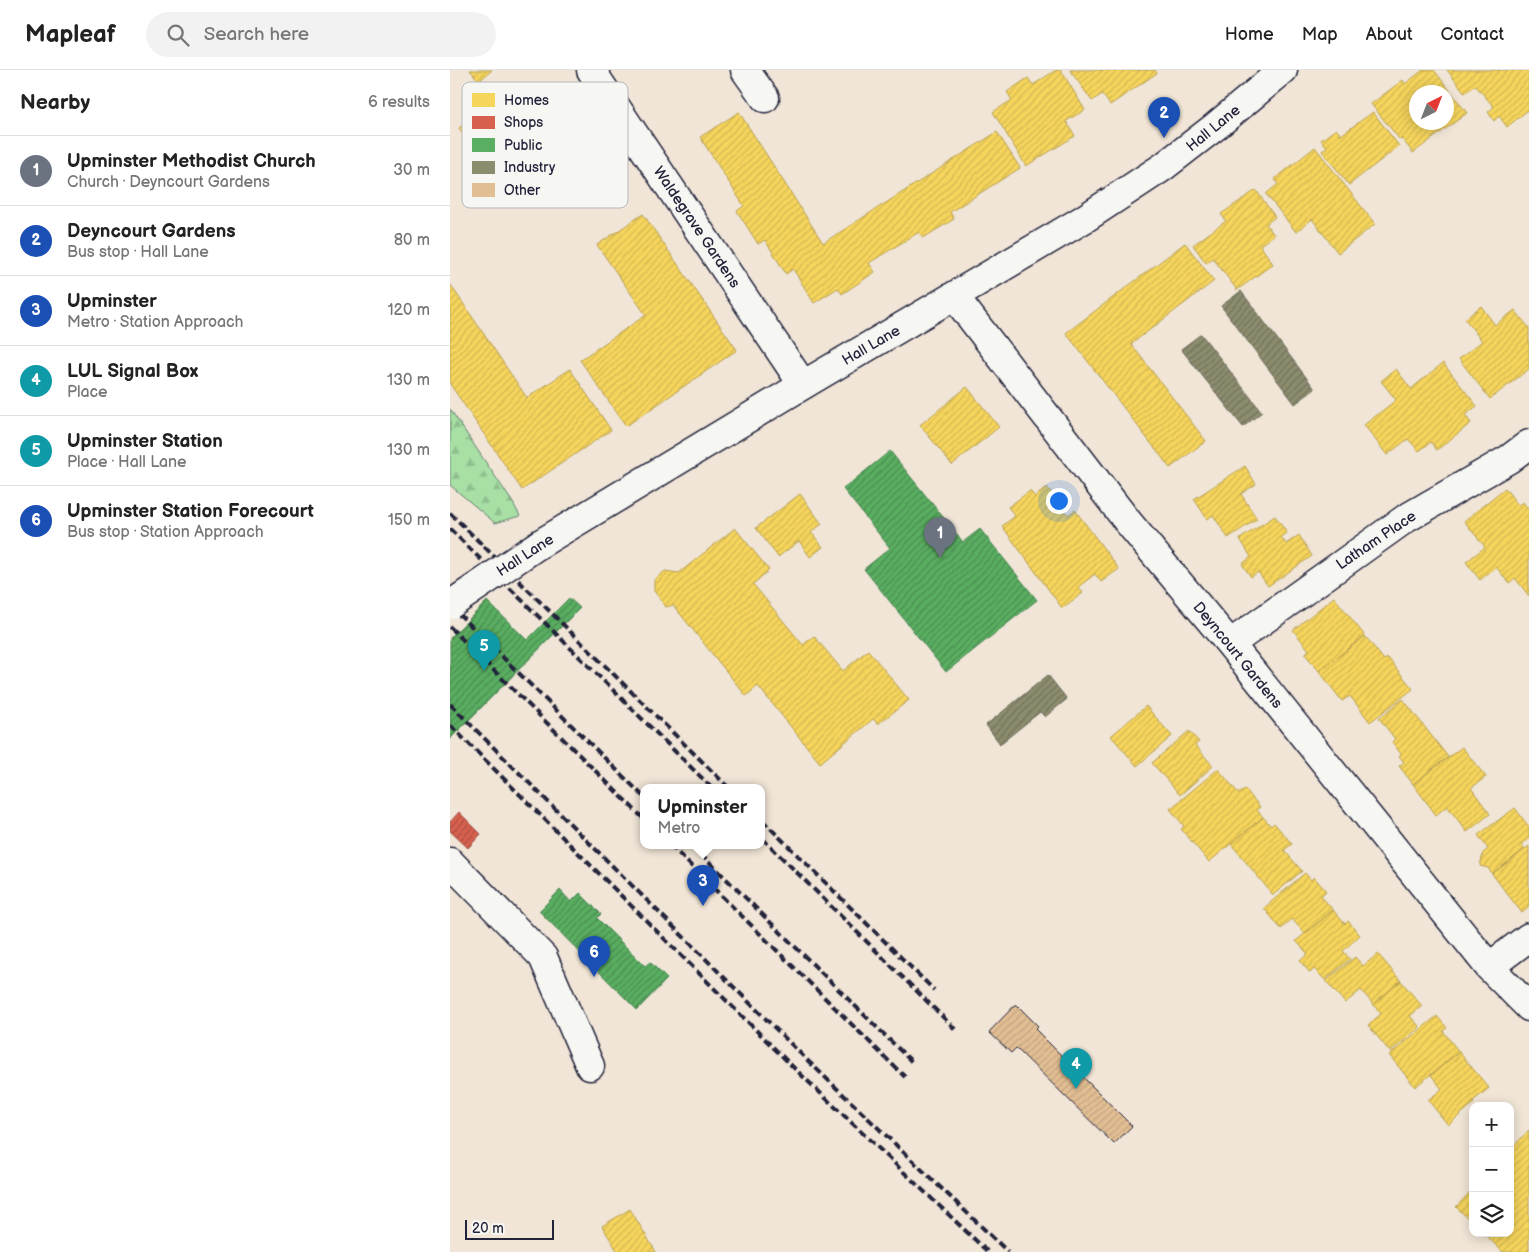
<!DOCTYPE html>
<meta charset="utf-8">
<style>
:root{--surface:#fff;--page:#f2f2f2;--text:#222;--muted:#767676;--line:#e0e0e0;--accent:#111827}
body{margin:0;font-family:"Balsamiq Sans",sans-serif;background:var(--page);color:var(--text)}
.controls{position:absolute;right:15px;bottom:15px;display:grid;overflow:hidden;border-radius:10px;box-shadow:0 2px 12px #0003}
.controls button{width:45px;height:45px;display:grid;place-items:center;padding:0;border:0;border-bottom:1px solid var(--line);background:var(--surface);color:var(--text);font:25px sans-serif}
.compass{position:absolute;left:959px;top:15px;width:45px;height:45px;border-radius:50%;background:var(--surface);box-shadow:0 2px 12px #0003;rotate:42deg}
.scale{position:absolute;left:15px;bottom:12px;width:89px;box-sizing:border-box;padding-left:5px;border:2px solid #22223b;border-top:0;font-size:14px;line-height:18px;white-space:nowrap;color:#22223b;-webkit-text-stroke:4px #f6f6f2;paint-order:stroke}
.you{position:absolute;left:608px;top:430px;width:18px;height:18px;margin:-12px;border:4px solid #fff;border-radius:50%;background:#1a73e8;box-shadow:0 0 0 8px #1a73e833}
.badge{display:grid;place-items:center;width:32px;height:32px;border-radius:50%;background:var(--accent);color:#fff;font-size:16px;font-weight:700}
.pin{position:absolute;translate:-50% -41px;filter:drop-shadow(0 1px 2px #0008)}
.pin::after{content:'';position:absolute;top:26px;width:18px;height:15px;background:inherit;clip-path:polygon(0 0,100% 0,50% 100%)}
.popup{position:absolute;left:190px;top:714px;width:125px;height:65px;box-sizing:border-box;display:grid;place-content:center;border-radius:10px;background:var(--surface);filter:drop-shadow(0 1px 4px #0005);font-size:16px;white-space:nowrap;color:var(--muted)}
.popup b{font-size:19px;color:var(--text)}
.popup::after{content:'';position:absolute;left:50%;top:100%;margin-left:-10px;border:10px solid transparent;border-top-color:var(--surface)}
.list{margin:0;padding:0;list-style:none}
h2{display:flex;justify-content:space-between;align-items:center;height:65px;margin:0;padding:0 20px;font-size:21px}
h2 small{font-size:16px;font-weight:400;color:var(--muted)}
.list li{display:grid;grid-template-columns:32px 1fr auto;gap:15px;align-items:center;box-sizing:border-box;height:70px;padding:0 20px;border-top:1px solid var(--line)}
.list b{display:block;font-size:19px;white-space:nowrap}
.list p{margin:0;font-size:16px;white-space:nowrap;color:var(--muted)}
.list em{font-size:16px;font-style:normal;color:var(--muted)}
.icon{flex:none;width:28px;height:28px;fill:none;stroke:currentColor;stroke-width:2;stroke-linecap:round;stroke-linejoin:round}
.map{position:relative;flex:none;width:1079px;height:1182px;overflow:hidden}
header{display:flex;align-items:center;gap:30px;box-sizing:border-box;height:70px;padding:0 25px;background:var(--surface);border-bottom:1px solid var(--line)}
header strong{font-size:24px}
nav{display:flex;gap:28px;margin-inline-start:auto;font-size:18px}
.search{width:350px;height:45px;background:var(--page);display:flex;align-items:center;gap:12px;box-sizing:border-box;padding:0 18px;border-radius:28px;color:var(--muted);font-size:19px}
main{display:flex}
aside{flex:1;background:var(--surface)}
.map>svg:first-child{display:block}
.forest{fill:url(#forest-firs);stroke:#648070}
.homes{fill:url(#homes-hatch);stroke:#b69f52;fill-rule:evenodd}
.shops{fill:url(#shops-hatch);stroke:#a04d48}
.public{fill:url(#public-hatch);stroke:#498456}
.industry{fill:url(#industry-hatch);stroke:#6c6c5f}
.building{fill:url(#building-hatch);stroke:#22223b}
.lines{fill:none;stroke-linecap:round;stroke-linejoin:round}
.street-casing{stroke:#22223b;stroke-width:31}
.secondary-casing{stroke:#22223b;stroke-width:31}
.street{stroke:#f6f6f2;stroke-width:28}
.secondary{stroke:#f6f6f2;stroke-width:28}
.rail{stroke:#22223b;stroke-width:4;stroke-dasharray:8 4;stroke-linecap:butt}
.secondary-bridge-casing{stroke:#22223b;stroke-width:31;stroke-linecap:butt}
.secondary-bridge{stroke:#f6f6f2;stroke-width:28}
.labels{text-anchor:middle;stroke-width:5;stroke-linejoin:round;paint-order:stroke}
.street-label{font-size:15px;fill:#22223b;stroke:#f6f6f2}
.key{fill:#f6f6f2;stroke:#b6b6bb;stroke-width:1}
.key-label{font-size:14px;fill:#22223b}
</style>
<header>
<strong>Mapleaf</strong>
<div class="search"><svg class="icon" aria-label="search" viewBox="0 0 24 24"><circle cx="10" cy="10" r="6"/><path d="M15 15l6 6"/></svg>Search here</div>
<nav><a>Home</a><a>Map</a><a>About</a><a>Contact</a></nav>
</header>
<main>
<aside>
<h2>Nearby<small>6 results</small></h2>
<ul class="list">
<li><span class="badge" style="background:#6b7280">1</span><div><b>Upminster Methodist Church</b><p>Church · Deyncourt Gardens</p></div><em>30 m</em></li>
<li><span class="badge" style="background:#1a4fb4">2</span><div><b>Deyncourt Gardens</b><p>Bus stop · Hall Lane</p></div><em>80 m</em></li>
<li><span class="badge" style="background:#1a4fb4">3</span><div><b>Upminster</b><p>Metro · Station Approach</p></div><em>120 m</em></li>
<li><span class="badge" style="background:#0f9aa8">4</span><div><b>LUL Signal Box</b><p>Place</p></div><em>130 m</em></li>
<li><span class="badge" style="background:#0f9aa8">5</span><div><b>Upminster Station</b><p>Place · Hall Lane</p></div><em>130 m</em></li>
<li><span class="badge" style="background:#1a4fb4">6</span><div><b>Upminster Station Forecourt</b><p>Bus stop · Station Approach</p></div><em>150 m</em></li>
</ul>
</aside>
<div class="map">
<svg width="1079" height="1182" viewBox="0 0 1079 1182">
<defs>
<pattern id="forest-firs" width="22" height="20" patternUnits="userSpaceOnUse" patternTransform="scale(1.25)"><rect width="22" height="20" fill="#a7dfa4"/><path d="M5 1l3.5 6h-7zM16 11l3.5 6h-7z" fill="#8fbf8e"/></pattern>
<pattern id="homes-hatch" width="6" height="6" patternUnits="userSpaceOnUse" patternTransform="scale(1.25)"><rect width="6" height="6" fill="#f6d55c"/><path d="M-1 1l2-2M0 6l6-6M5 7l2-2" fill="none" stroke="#d3b751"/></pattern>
<pattern id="shops-hatch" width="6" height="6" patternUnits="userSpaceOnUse" patternTransform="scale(1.25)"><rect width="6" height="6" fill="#d6604d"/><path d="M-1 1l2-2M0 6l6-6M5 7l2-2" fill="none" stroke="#ad4f41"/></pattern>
<pattern id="public-hatch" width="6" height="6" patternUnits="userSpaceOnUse" patternTransform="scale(1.25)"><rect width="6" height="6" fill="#5aae61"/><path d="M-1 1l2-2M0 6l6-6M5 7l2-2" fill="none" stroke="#4a8d51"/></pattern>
<pattern id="industry-hatch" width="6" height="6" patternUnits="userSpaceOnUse" patternTransform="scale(1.25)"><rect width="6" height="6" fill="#8c8c6e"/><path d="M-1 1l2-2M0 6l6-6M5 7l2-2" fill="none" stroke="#72725c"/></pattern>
<pattern id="building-hatch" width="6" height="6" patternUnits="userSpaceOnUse" patternTransform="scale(1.25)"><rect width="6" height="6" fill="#e2be93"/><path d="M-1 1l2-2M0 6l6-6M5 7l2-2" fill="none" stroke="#c2a380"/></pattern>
</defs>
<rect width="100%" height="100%" fill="#f0e5d6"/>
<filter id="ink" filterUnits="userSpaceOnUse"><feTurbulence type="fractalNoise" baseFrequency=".02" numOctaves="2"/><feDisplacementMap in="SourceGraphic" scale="10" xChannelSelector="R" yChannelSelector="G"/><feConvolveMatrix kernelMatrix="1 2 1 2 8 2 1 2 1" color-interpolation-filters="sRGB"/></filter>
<g filter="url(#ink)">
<path class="forest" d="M 0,339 L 63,433 L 70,446 L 45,453 L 0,415 Z"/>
<path class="homes" d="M 20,0 L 42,0 L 29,11 Z
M 606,0 L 611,0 L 635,40 L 616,51 L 625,66 L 576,96 L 543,42 L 562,30 L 557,22 L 578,8 L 583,15 Z
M 620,0 L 705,0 L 707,3 L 660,35 L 652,24 L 642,31 Z
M 973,0 L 984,0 L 1017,43 L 963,83 L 952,69 L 950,70 L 921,34 L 953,10 L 955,14 ZM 966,22 L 996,22 L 996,52 L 966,52 Z
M 997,0 L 1079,0 L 1079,39 L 1057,57 L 1049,46 L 1044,51 L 1038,42 L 1044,37 L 1025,15 L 1015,23 Z
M 96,20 L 117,49 L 107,56 L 112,63 L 75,90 L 49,55 L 21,75 L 9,58 L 56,23 L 69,40 Z
M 289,42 L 373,173 L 547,62 L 570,98 L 500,142 L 504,149 L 473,168 L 469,162 L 419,193 L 425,202 L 392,224 L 388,218 L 364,233 L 343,199 L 336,204 L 315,170 L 308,174 L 287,141 L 294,136 L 250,67 Z
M 923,42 L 949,76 L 899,115 L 872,81 L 877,77 L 871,70 L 886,59 L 891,65 Z
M 865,77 L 925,154 L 888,183 L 862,149 L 846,162 L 816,124 L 828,114 L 825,109 Z
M 806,120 L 825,147 L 816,154 L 824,165 L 810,175 L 823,194 L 787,220 L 763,188 L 756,193 L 743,175 L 776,151 L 771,144 Z
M 193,144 L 287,280 L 176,356 L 130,290 L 196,245 L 147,175 Z
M 735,173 L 764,211 L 681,274 L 756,371 L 720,398 L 616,263 Z
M 0,214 L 77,328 L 120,299 L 161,360 L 72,420 L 0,314 Z
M 1031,236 L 1045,255 L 1065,240 L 1079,258 L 1079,299 L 1040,329 L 1009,289 L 1032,271 L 1015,249 Z
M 993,293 L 1027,336 L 1015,345 L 1021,353 L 987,380 L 981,372 L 969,381 L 958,369 L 937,385 L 914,355 L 946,330 L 931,311 L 946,299 L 961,319 Z
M 517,317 L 549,357 L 502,395 L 470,355 Z
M 795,396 L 806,414 L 791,424 L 807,449 L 778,468 L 763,445 L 757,449 L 744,429 Z
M 597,417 L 618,445 L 625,440 L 669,499 L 651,512 L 645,504 L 628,517 L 633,523 L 612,538 L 552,456 L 565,446 L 558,437 L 580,421 L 585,427 Z
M 1055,418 L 1068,435 L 1073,432 L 1079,440 L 1079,526 L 1065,508 L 1059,513 L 1046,497 L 1030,510 L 1016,492 L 1035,477 L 1014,451 Z
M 350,424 L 372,454 L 361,462 L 373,477 L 360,487 L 349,471 L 328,487 L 306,458 Z
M 825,446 L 837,463 L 831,467 L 836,474 L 849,465 L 862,486 L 818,516 L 808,502 L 801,507 L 792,494 L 801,487 L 790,469 Z
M 285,458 L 319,500 L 303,514 L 353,575 L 364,566 L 393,601 L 418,580 L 459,630 L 428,654 L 423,649 L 370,693 L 308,616 L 296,626 L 223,535 L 216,537 L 204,521 L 204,510 L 215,501 L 229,503 Z
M 884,527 L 915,566 L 869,601 L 855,584 L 859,580 L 843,560 Z
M 915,566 L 934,590 L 938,588 L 963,619 L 920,652 L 900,626 L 892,631 L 869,601 Z
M 953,629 L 998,687 L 963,714 L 949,696 L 954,692 L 949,686 L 951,684 L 942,672 L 945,669 L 929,648 Z
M 696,636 L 722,666 L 687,696 L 661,666 Z
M 739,661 L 749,672 L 745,675 L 763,696 L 730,725 L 702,693 Z
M 1012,677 L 1036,707 L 1021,718 L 1040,744 L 1017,762 L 997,736 L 986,745 L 963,714 Z
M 768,699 L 789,724 L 795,719 L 810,737 L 807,740 L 813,747 L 759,792 L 731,759 L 734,756 L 720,739 Z
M 1065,738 L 1079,757 L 1079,769 L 1071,775 L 1075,779 L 1042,804 L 1038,798 L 1030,796 L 1033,783 L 1038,779 L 1028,765 Z
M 813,747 L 821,756 L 824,753 L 842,774 L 834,780 L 852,801 L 823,825 L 781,774 Z
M 1079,776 L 1079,837 L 1072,843 L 1042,804 Z
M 855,803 L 861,810 L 864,807 L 876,821 L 871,826 L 883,840 L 855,864 L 842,849 L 831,859 L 814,838 Z
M 883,840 L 895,854 L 898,851 L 910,865 L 893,881 L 900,889 L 875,910 L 864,899 L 860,903 L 850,891 L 858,884 L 846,871 Z
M 928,884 L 951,911 L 923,934 L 911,920 L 895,933 L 876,911 L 905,887 L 913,896 Z
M 951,911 L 972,936 L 960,946 L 970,957 L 940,982 L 918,955 L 931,944 L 923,934 Z
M 987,946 L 997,958 L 993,961 L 1009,982 L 965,1017 L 939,985 Z
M 1009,982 L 1039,1018 L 1023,1031 L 1024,1033 L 998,1055 L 978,1030 L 992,1019 L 981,1005 Z
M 1079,1060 L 1079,1182 L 1053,1182 L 1033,1163 L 1060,1163 L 1060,1080 Z
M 1023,1119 L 1023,1153 L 1006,1137 Z
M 180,1139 L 206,1182 L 168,1182 L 152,1156 Z"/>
<path class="shops" d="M 9,742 L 31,764 L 18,778 L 0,761 L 0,752 Z"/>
<path class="public" d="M 440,381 L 513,472 L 530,459 L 587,530 L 496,602 L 414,499 L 440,478 L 393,419 Z
M 119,528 L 130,538 L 0,669 L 0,568 L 37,531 L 77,570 Z
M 110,820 L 121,832 L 130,823 L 151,844 L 147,848 L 195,896 L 200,892 L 217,909 L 187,940 L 89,841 Z"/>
<path class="industry" d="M 791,221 L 865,319 L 845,334 L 771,236 Z
M 751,264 L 812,342 L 793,357 L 731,279 Z
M 598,605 L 617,629 L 595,647 L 590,642 L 550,674 L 536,655 Z"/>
<path class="building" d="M 566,934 L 588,956 L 585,959 L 682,1056 L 664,1074 L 566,978 L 561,983 L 539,962 Z"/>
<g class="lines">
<g class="street-casing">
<path id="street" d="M 141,0 L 353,315
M 295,0 L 315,28
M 505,227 L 678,452 L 780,574 L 1039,897 L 1079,937
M 780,574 L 955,449 L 1059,389 L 1079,374
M 0,792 L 93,887 L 140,996
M 1039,897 L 1079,867"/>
</g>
<g class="secondary-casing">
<path id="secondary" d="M 88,475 L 353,315 L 634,149 L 713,97 L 766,56 L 833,0"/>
</g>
<use href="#street" class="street"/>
<use href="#secondary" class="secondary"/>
<path class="rail" d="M 0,443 L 278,717
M 0,459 L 261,717
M 0,535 L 194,727
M 0,557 L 194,749
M 0,634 L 355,988 L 558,1182
M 0,655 L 345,999 L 538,1182
M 312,750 L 484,920
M 312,768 L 505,959
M 220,775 L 455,1007
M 242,775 L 462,992"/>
<g class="secondary-bridge-casing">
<path id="secondary-bridge" d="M 0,535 L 88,475"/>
</g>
<use href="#secondary-bridge" class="secondary-bridge"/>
</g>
</g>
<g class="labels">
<g class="street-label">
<text transform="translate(763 58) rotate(-39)" y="5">Hall Lane</text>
<text transform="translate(247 157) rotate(56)" y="5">Waldegrave Gardens</text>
<text transform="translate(421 275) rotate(-30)" y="5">Hall Lane</text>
<text transform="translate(926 470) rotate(-34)" y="5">Latham Place</text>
<text transform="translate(75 485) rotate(-33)" y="5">Hall Lane</text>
<text transform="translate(788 585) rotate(51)" y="5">Deyncourt Gardens</text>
</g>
</g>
<rect x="12" y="12" width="166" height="126" rx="8" class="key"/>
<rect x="22" y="23" width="23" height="14" fill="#f6d55c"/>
<rect x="22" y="46" width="23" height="13" fill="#d6604d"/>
<rect x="22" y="68" width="23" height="14" fill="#5aae61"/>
<rect x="22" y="91" width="23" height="13" fill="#8c8c6e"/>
<rect x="22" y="113" width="23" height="14" fill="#e2be93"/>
<g class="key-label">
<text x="54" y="35">Homes</text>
<text x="54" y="57">Shops</text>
<text x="54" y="80">Public</text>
<text x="54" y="102">Industry</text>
<text x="54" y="125">Other</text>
</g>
</svg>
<div class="controls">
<button>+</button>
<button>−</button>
<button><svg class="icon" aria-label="layers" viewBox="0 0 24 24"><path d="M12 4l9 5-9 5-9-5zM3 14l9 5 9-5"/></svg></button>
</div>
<svg class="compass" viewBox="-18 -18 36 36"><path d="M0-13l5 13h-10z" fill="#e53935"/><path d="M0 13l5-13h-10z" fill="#767676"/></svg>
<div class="scale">20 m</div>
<div class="you"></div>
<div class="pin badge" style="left:490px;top:488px;background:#6b7280">1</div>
<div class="pin badge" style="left:714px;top:68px;background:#1a4fb4">2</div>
<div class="pin badge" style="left:253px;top:836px;background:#1a4fb4">3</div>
<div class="popup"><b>Upminster</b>Metro</div>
<div class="pin badge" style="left:626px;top:1019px;background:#0f9aa8">4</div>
<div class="pin badge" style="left:34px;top:601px;background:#0f9aa8">5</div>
<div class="pin badge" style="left:144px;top:907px;background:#1a4fb4">6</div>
</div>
</main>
